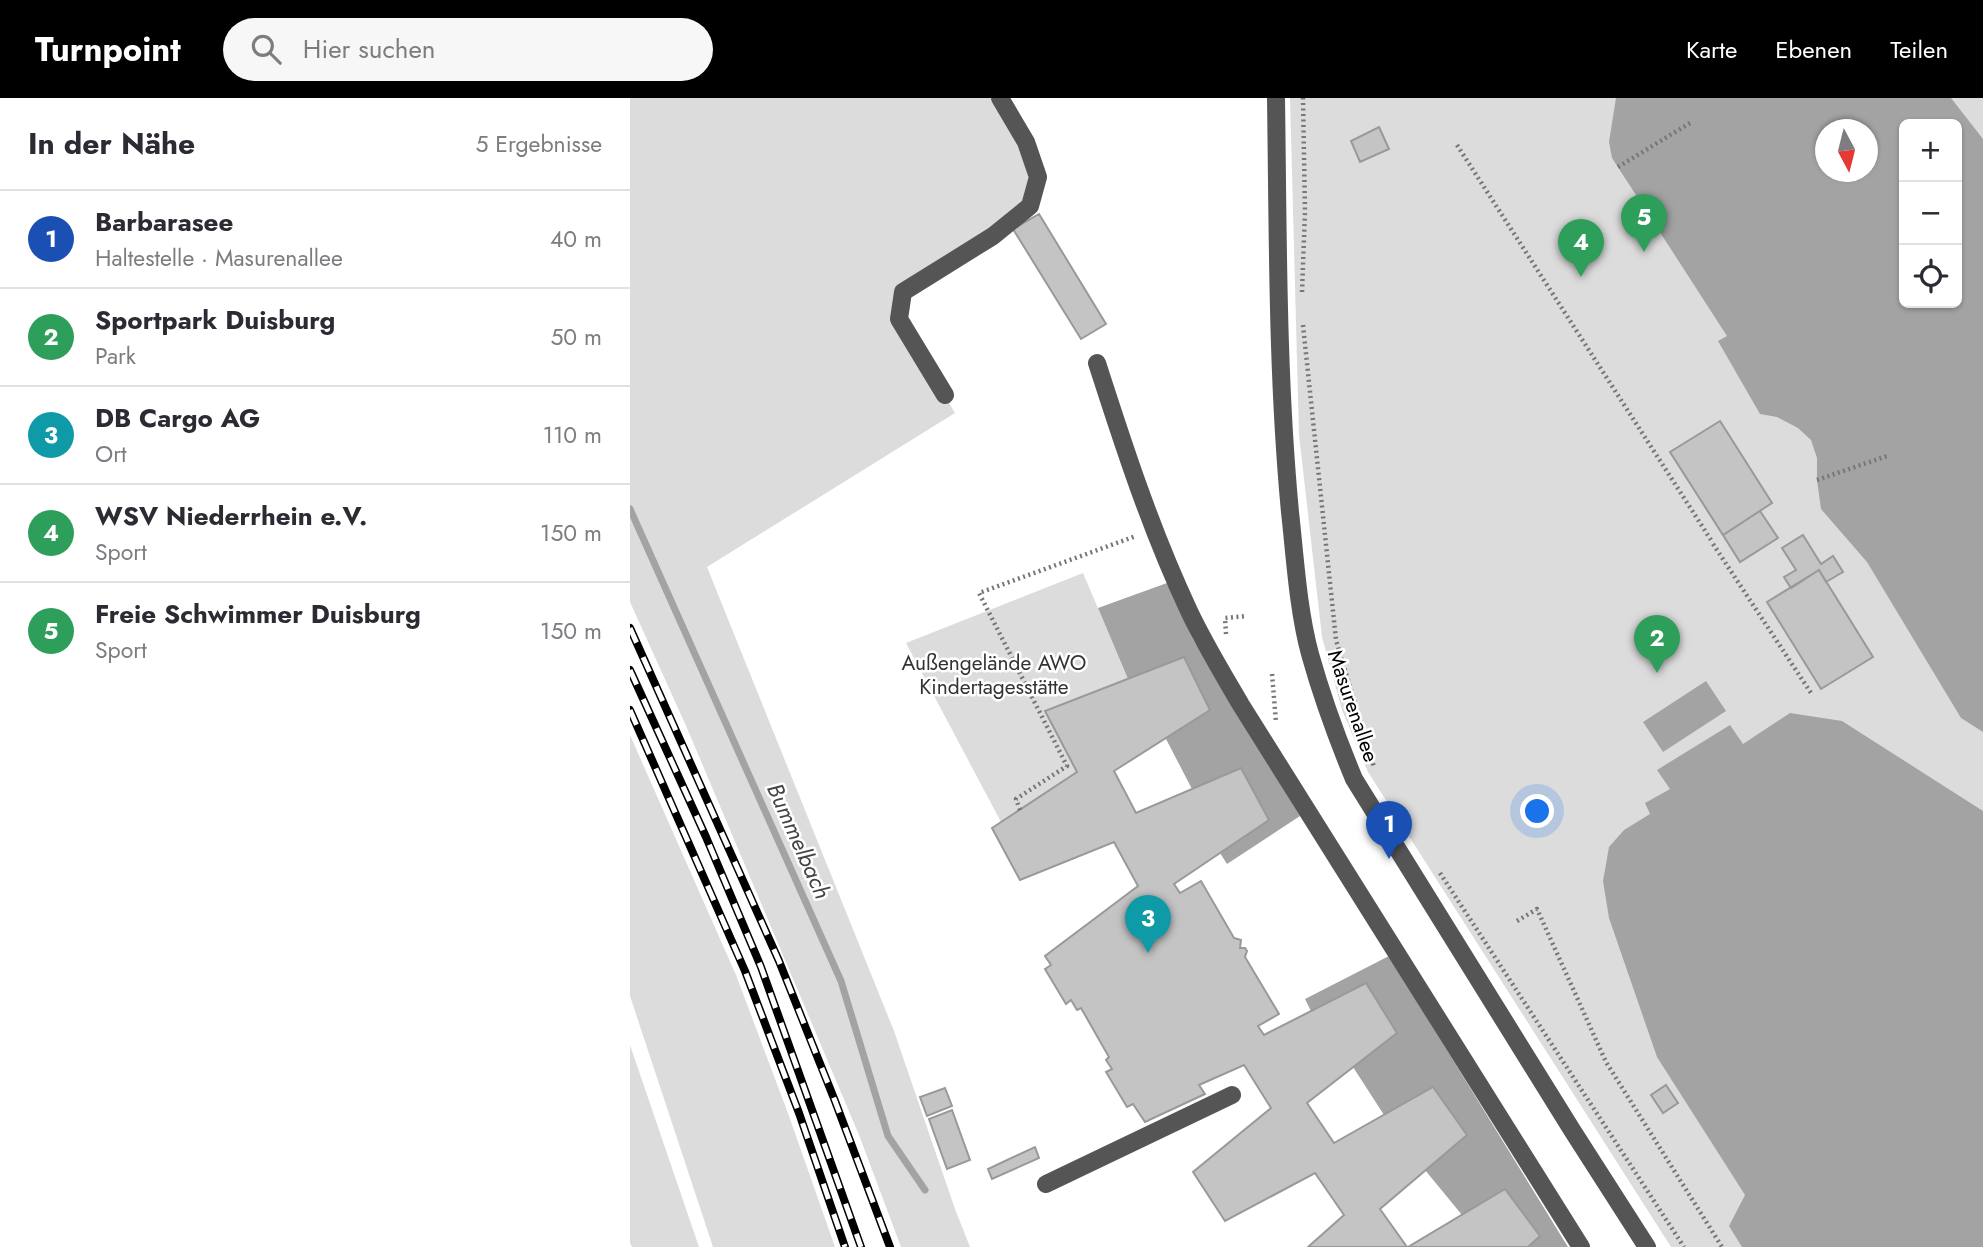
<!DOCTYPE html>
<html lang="de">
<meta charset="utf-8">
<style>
:root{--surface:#fff;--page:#f7f7f7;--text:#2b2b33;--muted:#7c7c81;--line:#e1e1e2;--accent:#000}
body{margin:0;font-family:Jost,sans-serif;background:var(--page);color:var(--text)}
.controls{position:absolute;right:21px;top:21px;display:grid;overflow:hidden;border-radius:10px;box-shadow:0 2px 5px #0004}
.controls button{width:63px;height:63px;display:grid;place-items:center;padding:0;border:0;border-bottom:2px solid var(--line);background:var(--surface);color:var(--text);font:35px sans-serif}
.compass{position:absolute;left:1185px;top:21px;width:63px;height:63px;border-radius:50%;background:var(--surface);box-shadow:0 2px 5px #0004;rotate:173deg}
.you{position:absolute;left:908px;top:714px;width:24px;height:24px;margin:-18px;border:5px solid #fff;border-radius:50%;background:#1a73e8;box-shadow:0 0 0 10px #1a73e833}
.badge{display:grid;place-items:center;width:46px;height:46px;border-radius:50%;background:var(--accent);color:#fff;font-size:23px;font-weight:700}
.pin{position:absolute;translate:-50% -58px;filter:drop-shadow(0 2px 4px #0008)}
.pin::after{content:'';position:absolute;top:37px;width:24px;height:21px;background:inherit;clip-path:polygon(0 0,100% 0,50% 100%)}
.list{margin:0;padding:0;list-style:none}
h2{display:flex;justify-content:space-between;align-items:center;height:91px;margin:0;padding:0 28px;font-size:30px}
h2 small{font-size:23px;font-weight:400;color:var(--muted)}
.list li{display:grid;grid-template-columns:46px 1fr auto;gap:21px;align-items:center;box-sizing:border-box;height:98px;padding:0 28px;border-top:2px solid var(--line)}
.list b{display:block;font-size:26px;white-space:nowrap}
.list p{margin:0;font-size:23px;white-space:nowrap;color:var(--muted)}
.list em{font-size:23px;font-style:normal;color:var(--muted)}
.icon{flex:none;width:38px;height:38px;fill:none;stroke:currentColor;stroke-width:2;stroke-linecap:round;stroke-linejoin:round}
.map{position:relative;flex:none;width:1353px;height:1149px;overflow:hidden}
header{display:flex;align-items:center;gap:42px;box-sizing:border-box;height:98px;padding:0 35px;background:var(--accent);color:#fff}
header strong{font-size:33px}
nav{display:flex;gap:38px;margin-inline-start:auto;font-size:24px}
.search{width:490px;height:63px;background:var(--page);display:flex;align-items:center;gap:18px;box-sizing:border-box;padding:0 24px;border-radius:38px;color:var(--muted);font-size:26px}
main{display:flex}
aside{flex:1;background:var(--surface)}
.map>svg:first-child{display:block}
.green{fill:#dcdcdc;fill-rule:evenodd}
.water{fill:#a3a3a3;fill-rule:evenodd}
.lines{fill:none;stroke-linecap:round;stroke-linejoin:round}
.stream{stroke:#a3a3a3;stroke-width:7}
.building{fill:#c4c4c4;stroke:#999;stroke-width:2}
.path{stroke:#777;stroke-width:4.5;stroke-dasharray:2 3.5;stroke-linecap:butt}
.minor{stroke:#555;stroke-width:18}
.rail-casing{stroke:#000;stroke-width:8}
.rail{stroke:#fff;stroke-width:5;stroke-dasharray:16;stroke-linecap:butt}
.labels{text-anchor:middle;stroke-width:5;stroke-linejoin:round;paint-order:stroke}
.park-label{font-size:21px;fill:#333;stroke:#fff}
.street-label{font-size:21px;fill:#000;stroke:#fff}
.water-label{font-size:23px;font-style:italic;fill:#444;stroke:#fff}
</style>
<header>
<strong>Turnpoint</strong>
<div class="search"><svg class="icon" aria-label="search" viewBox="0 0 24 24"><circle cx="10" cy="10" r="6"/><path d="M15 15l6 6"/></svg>Hier suchen</div>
<nav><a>Karte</a><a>Ebenen</a><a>Teilen</a></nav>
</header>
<main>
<aside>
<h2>In der Nähe<small>5 Ergebnisse</small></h2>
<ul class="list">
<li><span class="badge" style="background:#1a4fb4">1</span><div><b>Barbarasee</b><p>Haltestelle · Masurenallee</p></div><em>40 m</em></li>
<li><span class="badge" style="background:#2e9e5b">2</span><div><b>Sportpark Duisburg</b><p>Park</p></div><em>50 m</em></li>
<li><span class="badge" style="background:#0f9aa8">3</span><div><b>DB Cargo AG</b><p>Ort</p></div><em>110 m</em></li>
<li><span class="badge" style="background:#2e9e5b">4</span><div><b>WSV Niederrhein e.V.</b><p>Sport</p></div><em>150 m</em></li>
<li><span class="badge" style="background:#2e9e5b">5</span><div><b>Freie Schwimmer Duisburg</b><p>Sport</p></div><em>150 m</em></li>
</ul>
</aside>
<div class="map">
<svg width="1353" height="1149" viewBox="0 0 1353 1149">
<rect width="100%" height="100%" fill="#fff"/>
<path class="green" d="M 0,0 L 370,0 L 408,79 L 400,108 L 273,194 L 269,221 L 325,315 L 77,469 L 264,933 L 325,1111 L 340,1149 L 271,1149 L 229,1037 L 57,630 L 0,504 Z
M 660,0 L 1353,0 L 1353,1149 L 1041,1149 L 738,674 L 712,612 L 692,539 L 669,337 ZM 1274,26 L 1327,26 L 1327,205 L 1274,205 ZM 1196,32 L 1238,32 L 1238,74 L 1196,74 Z
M 453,475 L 498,581 L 447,674 L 371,724 L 276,545 Z
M 0,637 L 106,877 L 159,1018 L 205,1149 L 83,1149 L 0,898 Z
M 0,947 L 69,1149 L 2,1149 L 0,1145 Z"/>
<path class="water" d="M 986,0 L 1321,0 L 1353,41 L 1353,634 L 1331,620 L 1237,464 L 1191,411 L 1187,382 L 1187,360 L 1181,342 L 1168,330 L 1147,319 L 1130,316 L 1088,243 L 1097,238 L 982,60 L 979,44 ZM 1327,26 L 1327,205 L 1274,205 L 1274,26 ZM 1196,32 L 1238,32 L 1238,74 L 1196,74 Z
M 537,485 L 563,541 L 670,718 L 597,766 L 590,755 L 639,721 L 611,670 L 562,691 L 535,639 L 580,612 L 554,560 L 498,581 L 468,510 Z
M 1076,583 L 1096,613 L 1033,654 L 1013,624 Z
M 1160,615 L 1212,623 L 1353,713 L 1353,1149 L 1112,1149 L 1099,1128 L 1115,1097 L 1027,959 L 979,820 L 973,783 L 979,749 L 994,732 L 1020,716 L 1015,705 L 1040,691 L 1027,672 L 1100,627 L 1113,646 Z
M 759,858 L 938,1149 L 898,1149 L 910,1137 L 875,1091 L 832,1117 L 795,1072 L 837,1037 L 803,989 L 754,1017 L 723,969 L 767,934 L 736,885 L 681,913 L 675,901 Z"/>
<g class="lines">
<path class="stream" d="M 0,411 L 211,883 L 258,1038 L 295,1092"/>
</g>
<path class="building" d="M 749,29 L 759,51 L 730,64 L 721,43 Z
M 409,116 L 476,226 L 451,241 L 383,131 Z
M 1090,323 L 1142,405 L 1093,437 L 1040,354 Z
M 1130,413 L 1148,440 L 1110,464 L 1093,437 Z
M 1173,437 L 1191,466 L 1203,458 L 1213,474 L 1196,484 L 1189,472 L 1161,490 L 1154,479 L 1166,472 L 1152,450 Z
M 1189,472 L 1243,559 L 1191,591 L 1137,504 Z
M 554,559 L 580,612 L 484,673 L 506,715 L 611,670 L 639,722 L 544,786 L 550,795 L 571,783 L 604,840 L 611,842 L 610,850 L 615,850 L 617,853 L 615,859 L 649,916 L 628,928 L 634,937 L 736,885 L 767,935 L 677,1005 L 704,1045 L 803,989 L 837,1037 L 750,1111 L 777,1149 L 678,1149 L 714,1117 L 685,1075 L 595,1123 L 563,1074 L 641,1010 L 614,967 L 569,987 L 575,996 L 515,1024 L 503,1006 L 497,1009 L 476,974 L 482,971 L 476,962 L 479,959 L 451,910 L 447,912 L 441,902 L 436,906 L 415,871 L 421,867 L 415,858 L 508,788 L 484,744 L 390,782 L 362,730 L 447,674 L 415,613 Z
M 1036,987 L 1048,1005 L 1033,1015 L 1021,997 Z
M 315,990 L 322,1008 L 297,1018 L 290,999 Z
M 322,1012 L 340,1062 L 317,1071 L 299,1021 Z
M 405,1049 L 409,1060 L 362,1081 L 358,1071 Z
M 875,1091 L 910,1138 L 898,1149 L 778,1149 Z"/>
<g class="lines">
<path class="path" d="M 827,47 L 1081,442
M 988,69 L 1060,25
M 672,194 L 675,114 L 673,0
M 673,227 L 706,542 L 744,669
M 1187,382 L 1257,358
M 1083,446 L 1181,595
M 596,536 L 595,520 L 617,518
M 642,576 L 646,624
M 390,712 L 386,701 L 437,668 L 349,495 L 506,438
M 810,775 L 1054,1149
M 887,823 L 907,811 L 976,964 L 1092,1149"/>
<path class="minor" d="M 646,0 C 648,138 647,276 660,414 C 665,459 668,512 680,556 C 692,599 707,640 724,681 L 942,1032 L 1017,1149
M 467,265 C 494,349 521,432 559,513 C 574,545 593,576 611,607 L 951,1149
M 315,297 L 269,221 L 273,194 L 363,138 L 400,108 L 408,79 L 396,44 L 370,0
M 416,1086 L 602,997"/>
<g class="rail-casing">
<path id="rail" d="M 0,530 L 149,863 L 205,1003 L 260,1149
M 0,572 L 76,739 L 131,869 L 231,1149
M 0,612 L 115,873 L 169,1015 L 215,1149"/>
</g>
<use href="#rail" class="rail"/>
</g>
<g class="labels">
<g class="park-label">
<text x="364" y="572">Außengelände AWO<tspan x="364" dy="24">Kindertagesstätte</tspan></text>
</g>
<g class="street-label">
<text transform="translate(723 608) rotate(71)" y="7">Masurenallee</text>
</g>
<g class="water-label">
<text transform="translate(169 743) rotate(66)" y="8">Bummelbach</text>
</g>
</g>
</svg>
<div class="controls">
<button>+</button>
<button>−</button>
<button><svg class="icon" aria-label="locate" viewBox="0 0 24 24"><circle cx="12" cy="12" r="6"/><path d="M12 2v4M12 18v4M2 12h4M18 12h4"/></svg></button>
</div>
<svg class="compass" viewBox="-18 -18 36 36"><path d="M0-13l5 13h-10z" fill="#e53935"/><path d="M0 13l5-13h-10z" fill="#7c7c81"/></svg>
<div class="you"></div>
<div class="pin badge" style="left:759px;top:761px;background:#1a4fb4">1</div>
<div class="pin badge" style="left:1027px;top:575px;background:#2e9e5b">2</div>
<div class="pin badge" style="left:518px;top:855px;background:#0f9aa8">3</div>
<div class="pin badge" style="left:951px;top:179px;background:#2e9e5b">4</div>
<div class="pin badge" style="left:1014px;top:154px;background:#2e9e5b">5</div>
</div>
</main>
